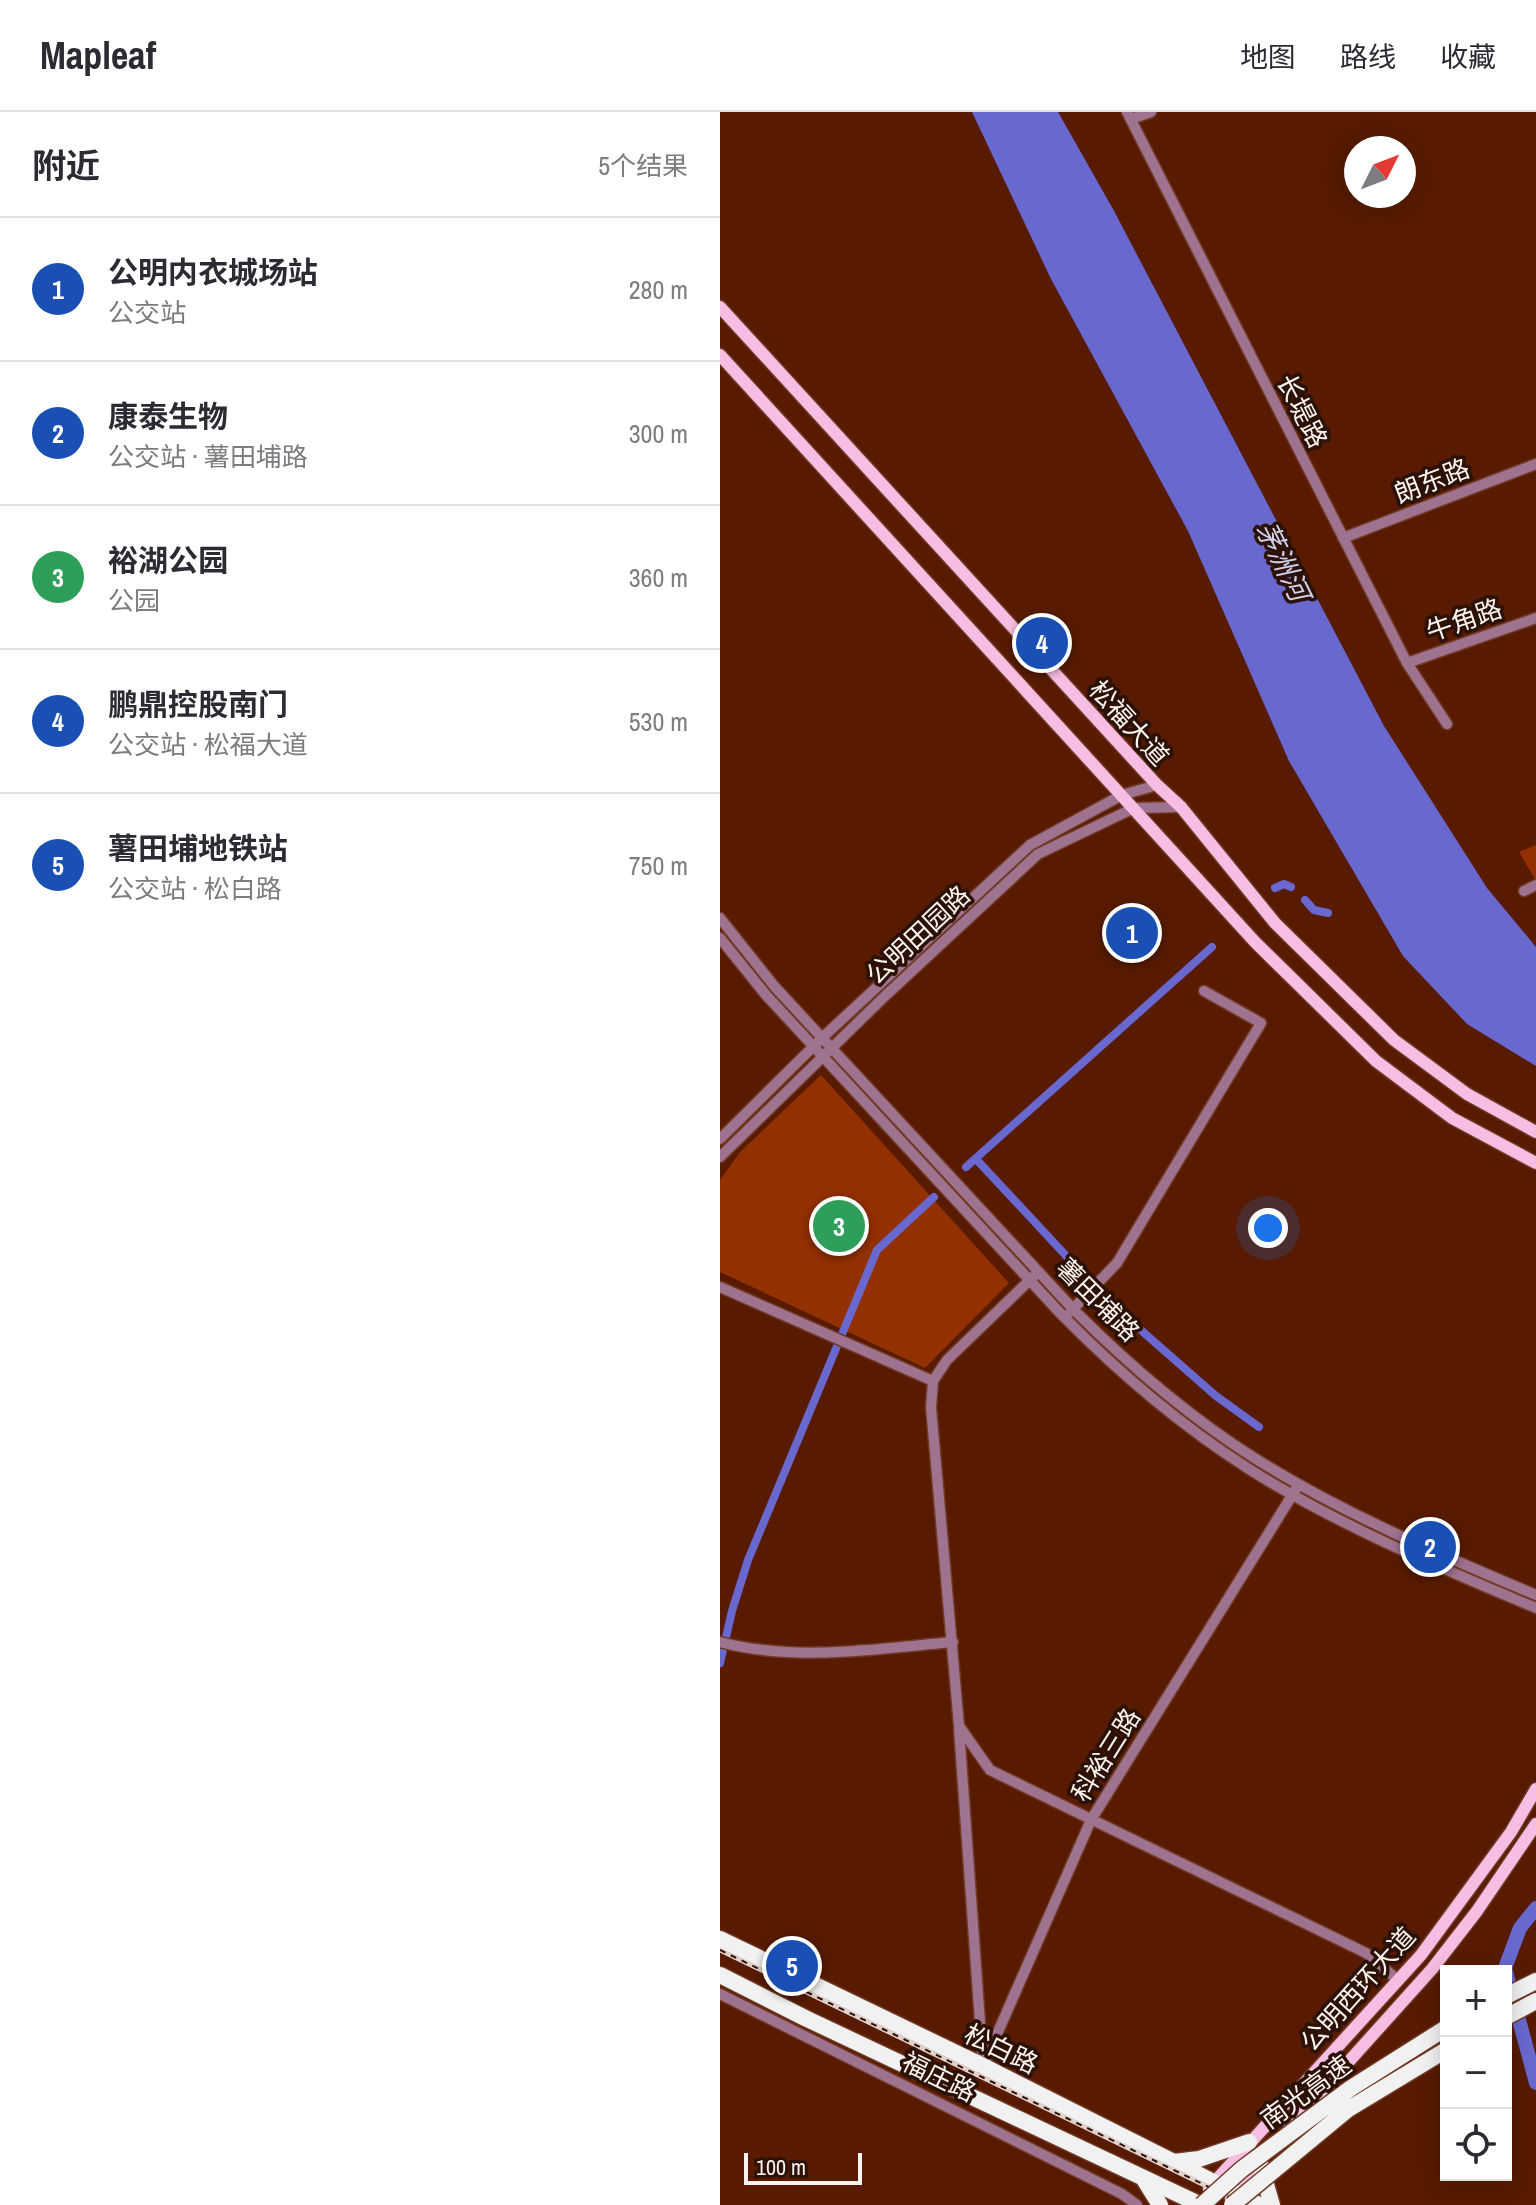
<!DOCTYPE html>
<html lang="zh">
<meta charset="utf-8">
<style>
:root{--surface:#fff;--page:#f2f2f3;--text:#2b2b33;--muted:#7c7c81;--line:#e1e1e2;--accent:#b45309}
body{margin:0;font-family:"Archivo Narrow","Noto Sans SC",sans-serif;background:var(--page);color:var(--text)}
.controls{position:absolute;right:24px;bottom:24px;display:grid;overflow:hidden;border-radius:0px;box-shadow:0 4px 20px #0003}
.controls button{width:72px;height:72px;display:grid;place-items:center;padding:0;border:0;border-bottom:2px solid var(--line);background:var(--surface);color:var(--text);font:40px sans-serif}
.compass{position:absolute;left:624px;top:24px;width:72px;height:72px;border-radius:50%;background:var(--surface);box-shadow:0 4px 20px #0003;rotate:48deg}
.scale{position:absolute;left:24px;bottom:20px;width:118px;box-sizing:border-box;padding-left:8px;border:4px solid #fbf3f0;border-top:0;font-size:22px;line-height:28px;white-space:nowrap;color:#fbf3f0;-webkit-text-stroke:6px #2c1107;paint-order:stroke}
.you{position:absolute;left:548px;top:1116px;width:28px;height:28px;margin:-20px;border:6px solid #fff;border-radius:50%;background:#1a73e8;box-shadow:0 0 0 12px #1a73e833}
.badge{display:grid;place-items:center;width:52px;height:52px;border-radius:50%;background:var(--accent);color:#fff;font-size:26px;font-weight:700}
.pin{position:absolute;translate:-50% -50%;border:4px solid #fff;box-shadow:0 2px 8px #0006}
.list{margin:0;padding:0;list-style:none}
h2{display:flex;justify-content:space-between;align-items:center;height:104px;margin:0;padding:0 32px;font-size:34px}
h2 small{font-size:26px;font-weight:400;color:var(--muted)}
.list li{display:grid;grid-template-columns:52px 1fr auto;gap:24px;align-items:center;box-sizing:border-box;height:144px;padding:0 32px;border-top:2px solid var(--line)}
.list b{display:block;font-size:30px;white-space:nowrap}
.list p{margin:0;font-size:26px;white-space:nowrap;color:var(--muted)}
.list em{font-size:26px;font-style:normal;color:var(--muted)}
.icon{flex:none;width:44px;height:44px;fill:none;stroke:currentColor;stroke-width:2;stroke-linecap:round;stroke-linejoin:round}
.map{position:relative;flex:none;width:816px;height:2093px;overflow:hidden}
header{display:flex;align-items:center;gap:48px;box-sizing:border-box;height:112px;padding:0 40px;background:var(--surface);border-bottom:2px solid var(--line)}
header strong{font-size:38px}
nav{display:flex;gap:44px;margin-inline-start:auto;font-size:28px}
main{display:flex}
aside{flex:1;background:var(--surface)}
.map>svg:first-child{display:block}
.green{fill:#933000}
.water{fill:#6868cf}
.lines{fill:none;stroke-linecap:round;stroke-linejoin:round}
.canal{stroke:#6868cf;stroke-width:8}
.river{stroke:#6868cf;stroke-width:14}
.minor-casing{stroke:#6f3923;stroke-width:13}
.major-casing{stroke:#6f3923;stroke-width:15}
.highway-casing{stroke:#6f3923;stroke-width:19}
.minor{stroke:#9f728f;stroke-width:10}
.major{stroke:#f6bee2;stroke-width:12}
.highway{stroke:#f1f1f1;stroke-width:16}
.rail-casing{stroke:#e1d1cb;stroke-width:5}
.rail{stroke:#2c1107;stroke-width:2;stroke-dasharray:6;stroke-linecap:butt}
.highway-bridge-casing{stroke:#6f3923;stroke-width:19;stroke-linecap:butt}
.highway-bridge{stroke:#f1f1f1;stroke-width:16}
.labels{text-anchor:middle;stroke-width:7;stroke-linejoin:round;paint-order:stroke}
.street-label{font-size:26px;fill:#fbf3f0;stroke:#2c1107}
.water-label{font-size:28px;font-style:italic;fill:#ced1ec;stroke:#2c1107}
</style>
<header>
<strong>Mapleaf</strong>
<nav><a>地图</a><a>路线</a><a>收藏</a></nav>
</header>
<main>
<aside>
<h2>附近<small>5个结果</small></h2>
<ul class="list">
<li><span class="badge" style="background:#1a4fb4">1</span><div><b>公明内衣城场站</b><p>公交站</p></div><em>280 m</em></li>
<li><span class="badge" style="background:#1a4fb4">2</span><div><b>康泰生物</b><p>公交站 · 薯田埔路</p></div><em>300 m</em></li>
<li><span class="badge" style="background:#2e9e5b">3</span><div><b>裕湖公园</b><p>公园</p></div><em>360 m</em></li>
<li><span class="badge" style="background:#1a4fb4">4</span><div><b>鹏鼎控股南门</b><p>公交站 · 松福大道</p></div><em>530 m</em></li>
<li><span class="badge" style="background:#1a4fb4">5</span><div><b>薯田埔地铁站</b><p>公交站 · 松白路</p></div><em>750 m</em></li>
</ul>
</aside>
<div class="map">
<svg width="816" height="2093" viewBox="0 0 816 2093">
<rect width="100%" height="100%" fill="#581b02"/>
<path class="green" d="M 816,733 L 816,769 L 799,740 Z
M 101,963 L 289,1171 L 205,1256 L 0,1160 L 0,1068 L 20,1040 Z"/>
<path class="water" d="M 252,0 L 338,0 L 393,97 L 664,614 L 767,776 L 816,835 L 816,954 L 747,912 L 683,844 L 569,649 L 468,419 L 331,167 Z"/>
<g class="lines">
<path class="canal" d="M 555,776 L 564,772 L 571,775
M 585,788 L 594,798 L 608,801
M 256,1047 L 390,1191 L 496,1284 L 539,1315
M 246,1055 L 492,835
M 0,1551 L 12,1499 L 28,1448 L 157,1138 L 214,1085"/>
<path class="river" d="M 816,1796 L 800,1816 L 785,1856 L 816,1971"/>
<g class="minor-casing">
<path id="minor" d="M 407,0 L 687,551 L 727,612
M 411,7 L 431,0
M 623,426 L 816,352
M 687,551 L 816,506
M 804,779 L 816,773
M 0,806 L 55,875 L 353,1197 C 409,1253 469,1305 536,1347 C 624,1402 721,1443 816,1483
M 0,826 L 46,883 L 341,1202 C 398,1260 460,1313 529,1357 C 619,1414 719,1455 816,1496
M 0,1027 L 103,925 L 310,733 L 402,683 L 437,673
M 0,1045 L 165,884 L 318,742 L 414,696 L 461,695
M 314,1164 L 227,1248 L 213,1269 L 211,1295 L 239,1614 L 270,1658 L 646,1841 L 678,1868
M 0,1175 L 213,1269
M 350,1200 L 397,1151 L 541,911 L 484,879
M 0,1530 C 76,1550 155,1537 233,1530
M 239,1617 L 263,1952
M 0,1882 L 402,2082 L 417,2093
M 263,1954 L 371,1708 L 576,1377"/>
</g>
<g class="major-casing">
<path id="major" d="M 0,195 L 437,673 L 461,695 L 555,811 L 674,928 L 747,982 L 816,1020
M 0,243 L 535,830 L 656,949 L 732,1006 L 816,1051
M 569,2016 L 712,1857 L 757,1799 L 816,1712
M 489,2076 L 701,1843 L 791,1720 L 816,1677
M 511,2087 L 542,2049"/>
</g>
<g class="highway-casing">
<path id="highway" d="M 0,1827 L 263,1954 L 539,2093
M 0,1863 L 85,1906 L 481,2093
M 786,1884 L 816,1869
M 786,1905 L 816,1889
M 454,2050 L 479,2047 L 529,2030
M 540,2052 L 552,2093
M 425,2069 L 440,2093"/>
</g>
<use href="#minor" class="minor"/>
<use href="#major" class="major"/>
<use href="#highway" class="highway"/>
<g class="rail-casing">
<path id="rail" d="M 0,1838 L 526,2093"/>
</g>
<use href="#rail" class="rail"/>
<g class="highway-bridge-casing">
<path id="highway-bridge" d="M 482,2093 L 522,2057 L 631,1976 L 726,1916
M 512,2093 L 627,1998 L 726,1938"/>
</g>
<use href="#highway-bridge" class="highway-bridge"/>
</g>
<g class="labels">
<g class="street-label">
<text transform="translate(582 299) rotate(63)" y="9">长堤路</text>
<text transform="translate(712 369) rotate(-21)" y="9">朗东路</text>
<text transform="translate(744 508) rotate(-19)" y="9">牛角路</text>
<text transform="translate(409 611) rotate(48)" y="9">松福大道</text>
<text transform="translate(198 823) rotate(-43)" y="9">公明田园路</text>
<text transform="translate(378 1188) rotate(45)" y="9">薯田埔路</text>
<text transform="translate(386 1643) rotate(-58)" y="9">科裕三路</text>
<text transform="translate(638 1877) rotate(-48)" y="9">公明西环大道</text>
<text transform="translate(281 1937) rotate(26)" y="9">松白路</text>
<text transform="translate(219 1965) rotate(26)" y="9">福庄路</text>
<text transform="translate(586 1980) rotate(-36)" y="9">南光高速</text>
</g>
<g class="water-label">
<text transform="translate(563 449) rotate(64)" y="10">茅洲河</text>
</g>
</g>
</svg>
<div class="controls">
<button>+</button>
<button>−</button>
<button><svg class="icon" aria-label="locate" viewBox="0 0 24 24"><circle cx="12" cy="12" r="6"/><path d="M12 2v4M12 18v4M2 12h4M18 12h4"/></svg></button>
</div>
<svg class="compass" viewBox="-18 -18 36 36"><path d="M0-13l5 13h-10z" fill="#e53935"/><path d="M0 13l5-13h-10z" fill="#7c7c81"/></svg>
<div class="scale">100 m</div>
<div class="you"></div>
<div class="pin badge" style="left:412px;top:821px;background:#1a4fb4">1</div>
<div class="pin badge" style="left:710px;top:1435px;background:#1a4fb4">2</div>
<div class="pin badge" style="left:119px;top:1114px;background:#2e9e5b">3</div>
<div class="pin badge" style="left:322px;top:531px;background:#1a4fb4">4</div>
<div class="pin badge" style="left:72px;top:1854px;background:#1a4fb4">5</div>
</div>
</main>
